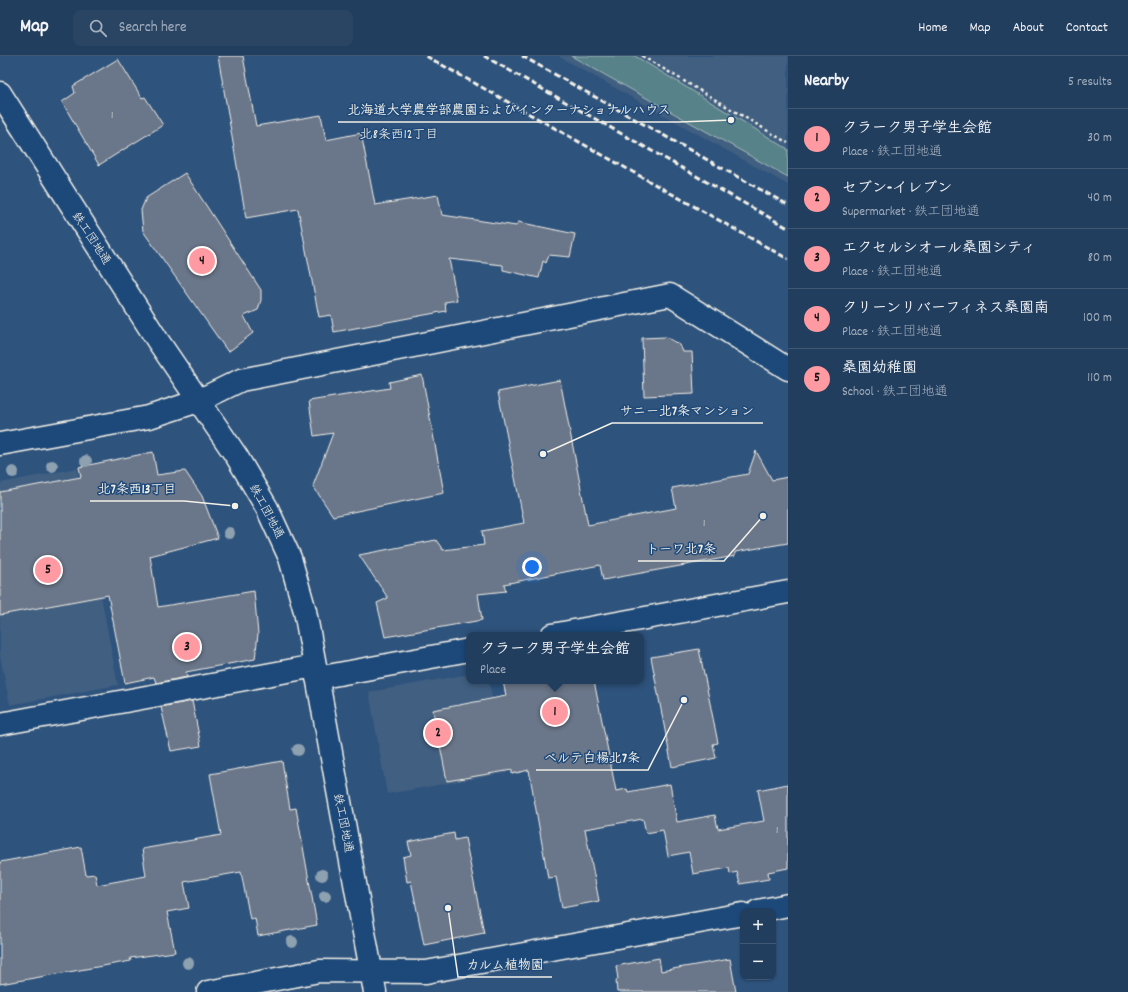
<!DOCTYPE html>
<meta charset="utf-8">
<style>
:root{--surface:#223e5e;--page:#2a4564;--text:#f1f3f6;--muted:#a2aebc;--line:#3f5773;--accent:#ff9aa2}
body{margin:0;font-family:Dekko,"Klee One",sans-serif;background:var(--page);color:var(--text)}
.controls{position:absolute;right:12px;bottom:12px;display:grid;overflow:hidden;border-radius:8px;box-shadow:0 1px 3px #0004}
.controls button{width:36px;height:36px;display:grid;place-items:center;padding:0;border:0;border-bottom:1px solid var(--line);background:var(--surface);color:var(--text);font:20px sans-serif}
.you{position:absolute;left:532px;top:511px;width:14px;height:14px;margin:-10px;border:3px solid #fff;border-radius:50%;background:#1a73e8;box-shadow:0 0 0 6px #1a73e833}
.badge{display:grid;place-items:center;width:26px;height:26px;border-radius:50%;background:var(--accent);color:#111;font-size:13px;font-weight:700}
.pin{position:absolute;translate:-50% -50%;border:2px solid #fff;box-shadow:0 1px 4px #0006}
.popup{position:absolute;left:466px;top:576px;width:178px;height:52px;box-sizing:border-box;display:grid;place-content:center;border-radius:8px;background:var(--surface);filter:drop-shadow(0 1px 3px #0005);font-size:13px;white-space:nowrap;color:var(--muted)}
.popup b{font-size:15px;color:var(--text)}
.popup::after{content:'';position:absolute;left:50%;top:100%;margin-left:-8px;border:8px solid transparent;border-top-color:var(--surface)}
.list{margin:0;padding:0;list-style:none}
h2{display:flex;justify-content:space-between;align-items:center;height:52px;margin:0;padding:0 16px;font-size:17px}
h2 small{font-size:13px;font-weight:400;color:var(--muted)}
.list li{display:grid;grid-template-columns:26px 1fr auto;gap:12px;align-items:center;box-sizing:border-box;height:60px;padding:0 16px;border-top:1px solid var(--line)}
.list b{display:block;font-size:15px;white-space:nowrap}
.list p{margin:0;font-size:13px;white-space:nowrap;color:var(--muted)}
.list em{font-size:13px;font-style:normal;color:var(--muted)}
.icon{flex:none;width:22px;height:22px;fill:none;stroke:currentColor;stroke-width:2;stroke-linecap:round;stroke-linejoin:round}
.map{position:relative;flex:none;width:788px;height:936px;overflow:hidden}
header{display:flex;align-items:center;gap:24px;box-sizing:border-box;height:56px;padding:0 20px;background:var(--surface);border-bottom:1px solid var(--line)}
header strong{font-size:19px}
nav{display:flex;gap:22px;margin-inline-start:auto;font-size:14px}
.search{width:280px;height:36px;background:var(--page);display:flex;align-items:center;gap:10px;box-sizing:border-box;padding:0 14px;border-radius:8px;color:var(--muted);font-size:15px}
main{display:flex}
aside{flex:1;background:var(--surface)}
.map>svg:first-child{display:block}
.built{fill:#405e81}
.green{fill:#598289;stroke:#a6bab8}
.building{fill:#6a7689;stroke:#f4f1e8}
.lines{fill:none;stroke-linecap:round;stroke-linejoin:round}
.minor-casing{stroke:#f4f1e8;stroke-width:25}
.path{stroke:#f4f1e8;stroke-width:2.5;stroke-dasharray:3 3;stroke-linecap:butt}
.minor{stroke:#1f4a7a;stroke-width:22}
.rail{stroke:#f4f1e8;stroke-width:3;stroke-dasharray:6 3;stroke-linecap:butt}
.tree{fill:#8ea1b0}
.labels{text-anchor:middle;stroke-width:3;stroke-linejoin:round;paint-order:stroke}
.number-label{font-size:10px;fill:#d2d2d0}
.street-label{font-size:12px;fill:#f4f1e8;stroke:#1f4a7a}
.neighbourhood-label{font-size:13px;fill:#f4f1e8;stroke:#1f4a7a}
.leader{fill:none;stroke:#f4f1e8;stroke-width:1.5}
.callout-dot{fill:#f4f1e8;stroke:#1f4a7a;stroke-width:1.5}
.callout-label{font-size:13px;text-anchor:middle;font-weight:bold;fill:#f4f1e8;stroke:#1f4a7a;stroke-width:3;stroke-linejoin:round;paint-order:stroke}
</style>
<header>
<strong>Map</strong>
<div class="search"><svg class="icon" aria-label="search" viewBox="0 0 24 24"><circle cx="10" cy="10" r="6"/><path d="M15 15l6 6"/></svg>Search here</div>
<nav><a>Home</a><a>Map</a><a>About</a><a>Contact</a></nav>
</header>
<main>
<div class="map">
<svg width="788" height="936" viewBox="0 0 788 936">
<rect width="100%" height="100%" fill="#2e537d"/>
<filter id="ink" filterUnits="userSpaceOnUse"><feTurbulence type="fractalNoise" baseFrequency=".025" numOctaves="2"/><feDisplacementMap in="SourceGraphic" scale="8" xChannelSelector="R" yChannelSelector="G"/><feConvolveMatrix kernelMatrix="1 2 1 2 8 2 1 2 1" color-interpolation-filters="sRGB"/></filter>
<g filter="url(#ink)">
<path class="built" d="M 558,0 L 788,0 L 788,129 Z
M 77,412 L 118,629 L 10,649 L 0,600 L 0,427 Z
M 469,618 L 469,625 L 489,625 L 507,717 L 387,738 L 369,636 Z"/>
<path class="green" d="M 571,0 L 635,0 L 788,93 L 788,121 Z"/>
<path class="building" d="M 218,0 L 243,0 L 256,70 L 321,59 L 326,84 L 361,77 L 375,149 L 438,139 L 442,159 L 516,170 L 518,166 L 575,178 L 570,201 L 549,199 L 546,207 L 543,205 L 539,222 L 503,214 L 503,209 L 449,203 L 457,244 L 445,246 L 446,255 L 334,276 L 331,259 L 319,261 L 298,153 L 246,162 Z
M 118,3 L 142,42 L 145,41 L 163,69 L 99,109 L 62,46 L 75,37 L 73,30 Z
M 185,117 L 261,234 L 261,244 L 258,254 L 244,260 L 253,277 L 228,296 L 143,175 L 141,154 L 146,142 Z
M 666,281 L 680,289 L 683,296 L 692,296 L 694,338 L 644,340 L 642,282 Z
M 422,319 L 444,437 L 333,460 L 313,430 L 333,377 L 314,380 L 309,345 L 390,332 L 389,326 Z
M 560,324 L 588,469 L 676,452 L 672,432 L 748,418 L 756,395 L 772,424 L 788,421 L 788,487 L 735,496 L 735,500 L 603,524 L 600,509 L 504,528 L 506,535 L 478,538 L 482,564 L 385,581 L 377,547 L 388,542 L 359,499 L 436,484 L 443,494 L 484,489 L 482,475 L 524,467 L 498,336 Z
M 153,396 L 157,419 L 185,415 L 202,440 L 218,482 L 150,500 L 158,551 L 254,535 L 258,578 L 255,603 L 186,616 L 187,621 L 156,627 L 154,621 L 125,627 L 108,539 L 0,559 L 0,436 L 81,421 L 79,411 Z
M 699,593 L 718,687 L 713,688 L 716,702 L 672,711 L 651,601 Z
M 503,625 L 594,625 L 616,735 L 627,733 L 628,736 L 670,728 L 677,766 L 715,759 L 718,773 L 764,765 L 758,734 L 788,728 L 788,812 L 768,816 L 769,823 L 740,828 L 737,816 L 730,818 L 729,812 L 693,818 L 689,796 L 668,800 L 663,774 L 646,777 L 643,763 L 585,773 L 599,845 L 562,852 L 556,821 L 548,822 L 529,714 L 512,718 L 512,714 L 447,725 L 433,654 L 506,640 Z
M 192,645 L 201,690 L 171,695 L 161,651 Z
M 282,705 L 290,753 L 296,752 L 317,869 L 258,880 L 255,862 L 250,863 L 241,816 L 184,826 L 189,852 L 167,856 L 175,896 L 130,902 L 131,905 L 0,928 L 0,806 L 81,791 L 86,819 L 95,818 L 97,829 L 146,820 L 142,793 L 221,779 L 210,718 Z
M 454,777 L 455,784 L 465,782 L 484,877 L 424,889 L 411,825 L 407,826 L 403,801 L 411,799 L 408,786 Z
M 659,902 L 661,915 L 730,903 L 736,936 L 617,936 L 616,924 L 618,923 L 616,910 Z"/>
<g class="lines">
<g class="minor-casing">
<path id="minor" d="M 0,37 L 158,285 L 237,401 L 267,452 L 290,502 L 305,555 L 375,936
M 0,388 L 149,361 L 198,345 L 241,324 L 670,239 L 788,313
M 552,579 L 788,536
M 317,622 L 469,594
M 0,668 L 315,610
M 758,855 L 788,849
M 208,936 L 319,915 L 426,916 L 743,858"/>
</g>
<path class="path" d="M 642,0 L 788,87"/>
<use href="#minor" class="minor"/>
<path class="rail" d="M 426,0 L 788,203
M 484,0 L 788,172
M 522,0 L 788,149"/>
</g>
<g class="tree">
<circle cx="86" cy="405" r="6"/>
<circle cx="52" cy="410" r="6"/>
<circle cx="13" cy="416" r="6"/>
<circle cx="229" cy="477" r="6"/>
<circle cx="298" cy="694" r="6"/>
<circle cx="322" cy="819" r="6"/>
<circle cx="325" cy="840" r="6"/>
<circle cx="292" cy="886" r="6"/>
<circle cx="188" cy="907" r="6"/>
</g>
</g>
<g class="labels">
<g class="number-label">
<text x="112" y="62">1</text>
<text x="704" y="470">1</text>
<text x="777" y="777">1</text>
</g>
<g class="street-label">
<text transform="translate(92 182) rotate(57)" y="4">鉄工団地通</text>
<text transform="translate(267 455) rotate(62)" y="4">鉄工団地通</text>
<text transform="translate(344 767) rotate(79)" y="4">鉄工団地通</text>
</g>
<g class="neighbourhood-label">
<text x="399" y="82">北8条西12丁目</text>
</g>
</g>
<path class="leader" d="M731 64L679 66H338M543 398L612 367H763M235 450L184 445H90M763 460L724 505H638M684 644L648 714H536M448 852L458 921H552"/>
<g class="callout-dot">
<circle cx="731" cy="64" r="4"/>
<circle cx="543" cy="398" r="4"/>
<circle cx="235" cy="450" r="4"/>
<circle cx="763" cy="460" r="4"/>
<circle cx="684" cy="644" r="4"/>
<circle cx="448" cy="852" r="4"/>
</g>
<g class="callout-label">
<text x="509" y="58">北海道大学農学部農園およびインターナショナルハウス</text>
<text x="687" y="359">サニー北7条マンション</text>
<text x="137" y="437">北7条西13丁目</text>
<text x="681" y="497">トーワ北7条</text>
<text x="592" y="706">ベルテ白楊北7条</text>
<text x="505" y="913">カルム植物園</text>
</g>
</svg>
<div class="controls">
<button>+</button>
<button>−</button>
</div>
<div class="you"></div>
<div class="pin badge" style="left:555px;top:656px">1</div>
<div class="popup"><b>クラーク男子学生会館</b>Place</div>
<div class="pin badge" style="left:438px;top:677px">2</div>
<div class="pin badge" style="left:187px;top:591px">3</div>
<div class="pin badge" style="left:202px;top:205px">4</div>
<div class="pin badge" style="left:48px;top:514px">5</div>
</div>
<aside>
<h2>Nearby<small>5 results</small></h2>
<ul class="list">
<li><span class="badge">1</span><div><b>クラーク男子学生会館</b><p>Place · 鉄工団地通</p></div><em>30 m</em></li>
<li><span class="badge">2</span><div><b>セブン-イレブン</b><p>Supermarket · 鉄工団地通</p></div><em>40 m</em></li>
<li><span class="badge">3</span><div><b>エクセルシオール桑園シティ</b><p>Place · 鉄工団地通</p></div><em>80 m</em></li>
<li><span class="badge">4</span><div><b>クリーンリバーフィネス桑園南</b><p>Place · 鉄工団地通</p></div><em>100 m</em></li>
<li><span class="badge">5</span><div><b>桑園幼稚園</b><p>School · 鉄工団地通</p></div><em>110 m</em></li>
</ul>
</aside>
</main>
